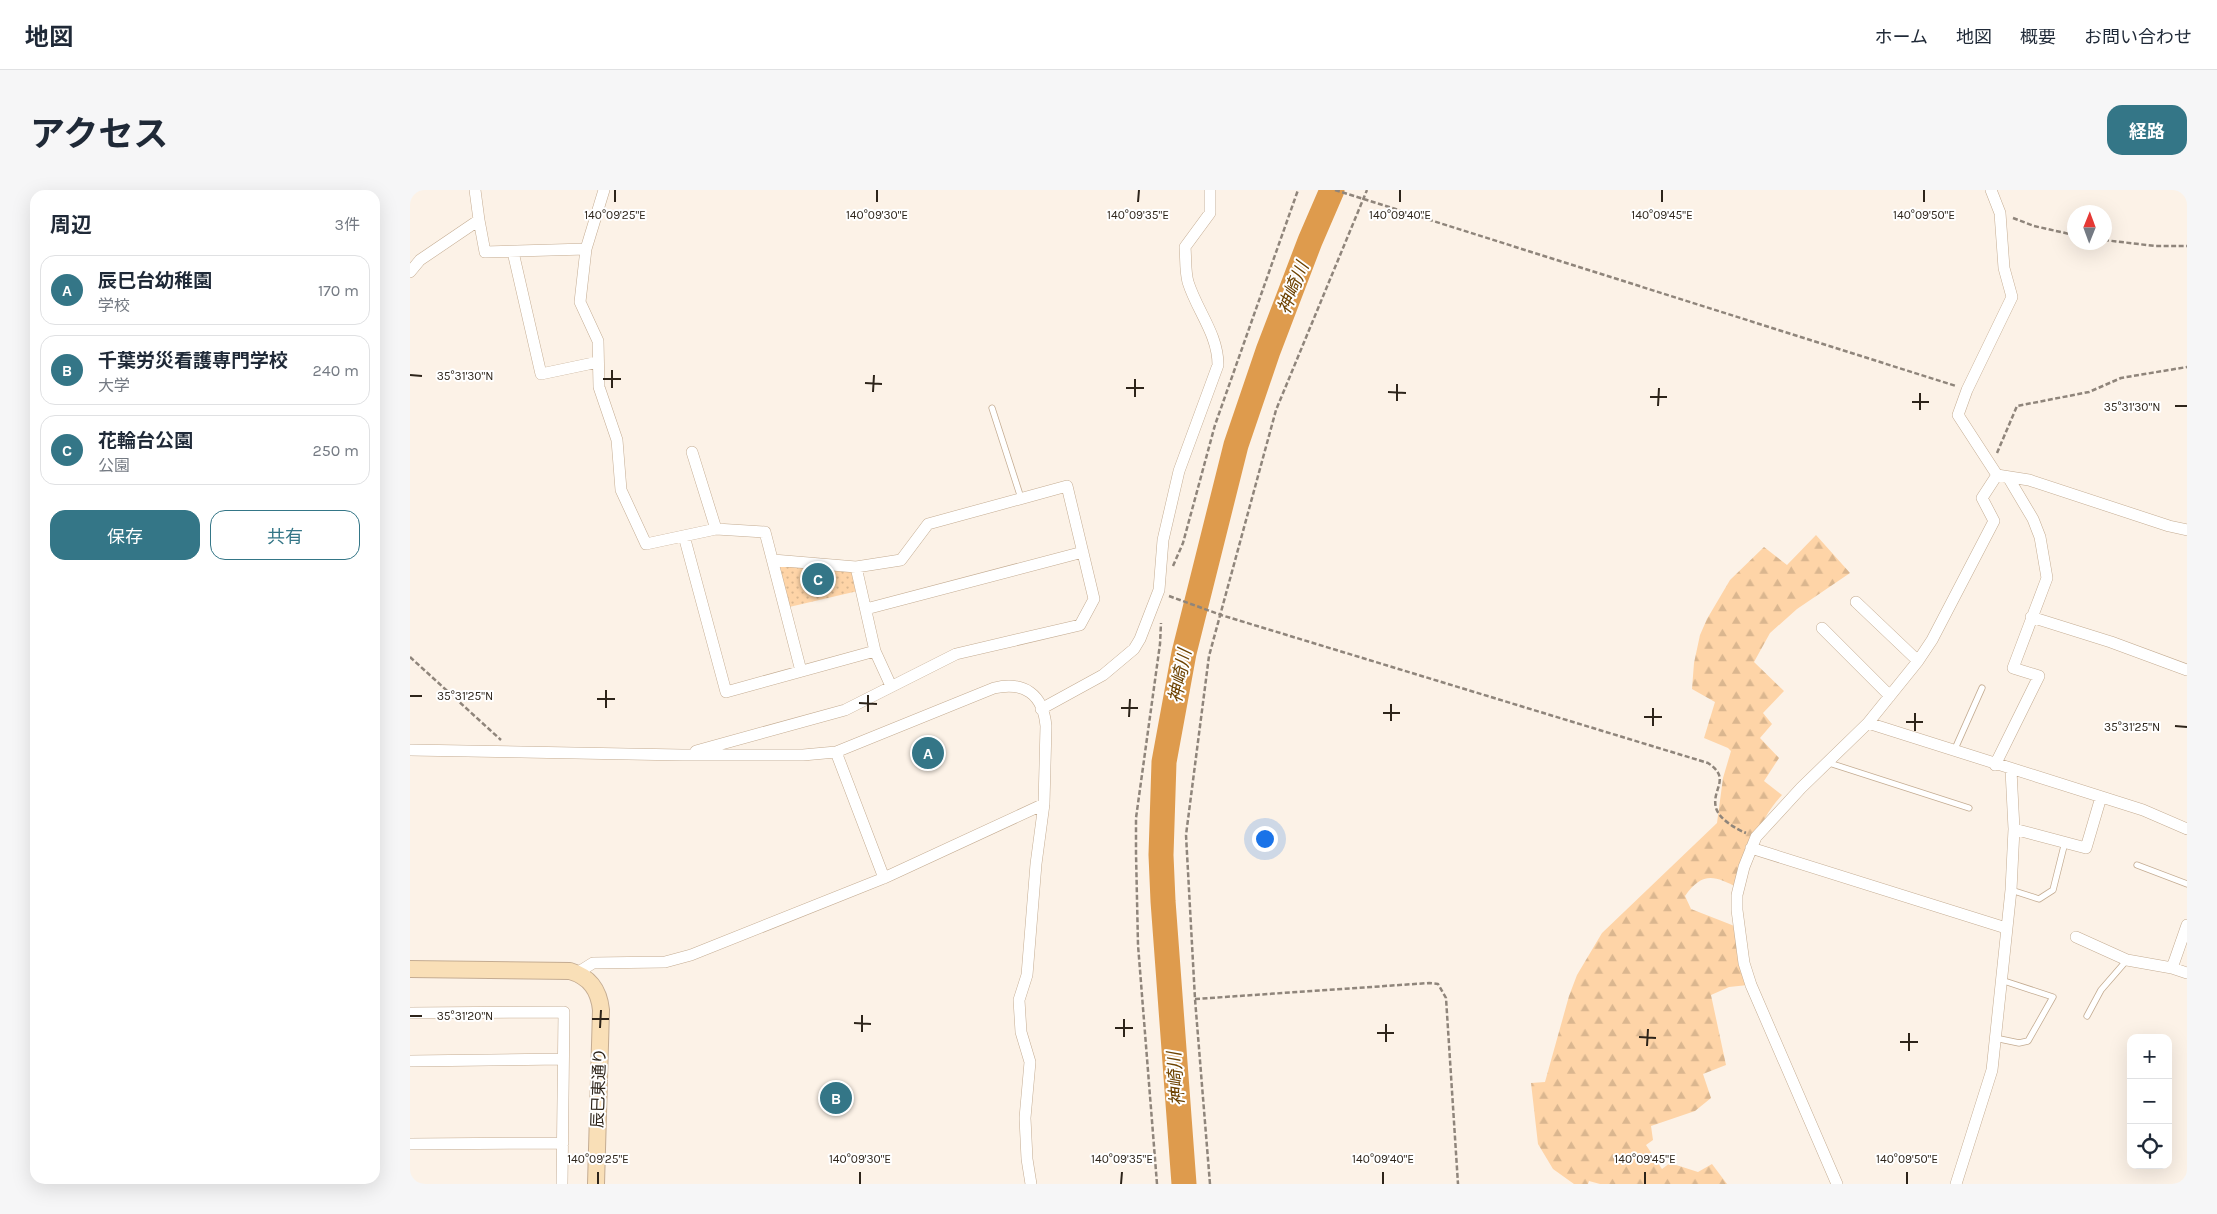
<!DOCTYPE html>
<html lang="ja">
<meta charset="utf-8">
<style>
:root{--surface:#fff;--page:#f6f6f7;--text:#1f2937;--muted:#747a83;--line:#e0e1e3;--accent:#347687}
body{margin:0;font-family:Karla,"Noto Sans JP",sans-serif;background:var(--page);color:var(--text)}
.controls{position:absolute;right:15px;bottom:15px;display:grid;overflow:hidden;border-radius:10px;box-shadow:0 5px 20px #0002}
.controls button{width:45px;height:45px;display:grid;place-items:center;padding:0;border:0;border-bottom:1px solid var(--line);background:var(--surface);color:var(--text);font:25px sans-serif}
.compass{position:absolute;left:1657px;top:15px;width:45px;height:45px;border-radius:50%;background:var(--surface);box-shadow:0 5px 20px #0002;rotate:1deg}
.you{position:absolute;left:854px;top:648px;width:18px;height:18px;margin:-12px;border:4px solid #fff;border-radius:50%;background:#1a73e8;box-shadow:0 0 0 8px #1a73e833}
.badge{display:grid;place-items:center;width:32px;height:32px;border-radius:50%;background:var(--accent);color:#fff;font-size:16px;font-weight:700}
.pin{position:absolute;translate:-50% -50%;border:2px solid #fff;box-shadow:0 1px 5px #0006}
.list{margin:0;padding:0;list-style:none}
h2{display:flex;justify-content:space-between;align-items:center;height:65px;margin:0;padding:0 20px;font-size:21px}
h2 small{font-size:16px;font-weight:400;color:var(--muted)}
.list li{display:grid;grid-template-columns:32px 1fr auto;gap:15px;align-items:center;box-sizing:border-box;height:70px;margin:0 10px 10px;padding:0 10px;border:1px solid var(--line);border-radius:15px}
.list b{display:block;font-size:19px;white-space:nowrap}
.list p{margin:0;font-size:16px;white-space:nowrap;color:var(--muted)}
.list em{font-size:16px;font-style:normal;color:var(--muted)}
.actions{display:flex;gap:10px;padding:15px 20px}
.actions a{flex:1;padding:11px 0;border:1px solid var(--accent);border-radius:15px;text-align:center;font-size:18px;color:var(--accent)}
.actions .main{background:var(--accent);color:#fff}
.icon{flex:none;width:28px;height:28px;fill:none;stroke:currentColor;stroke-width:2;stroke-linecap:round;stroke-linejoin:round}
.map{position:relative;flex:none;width:1777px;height:994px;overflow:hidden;border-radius:15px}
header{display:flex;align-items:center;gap:30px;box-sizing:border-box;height:70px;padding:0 25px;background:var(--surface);border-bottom:1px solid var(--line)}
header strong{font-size:24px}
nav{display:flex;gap:28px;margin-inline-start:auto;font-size:18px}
.intro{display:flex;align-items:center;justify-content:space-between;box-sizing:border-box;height:120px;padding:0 30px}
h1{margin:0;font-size:35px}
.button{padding:12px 22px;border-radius:15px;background:var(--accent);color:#fff;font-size:18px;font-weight:700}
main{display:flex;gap:30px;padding:0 30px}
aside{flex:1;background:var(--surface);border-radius:15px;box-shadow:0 5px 20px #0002}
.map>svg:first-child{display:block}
.forest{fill:url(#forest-firs)}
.park{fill:url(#park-dots)}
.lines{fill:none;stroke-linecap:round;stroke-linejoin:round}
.river{stroke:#de9b4d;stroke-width:25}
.lane-casing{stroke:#c4ac92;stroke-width:7}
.street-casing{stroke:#c4ac92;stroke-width:12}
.secondary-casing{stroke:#c4ac92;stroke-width:18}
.path{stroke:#8f857b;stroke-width:2.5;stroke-dasharray:5 2.5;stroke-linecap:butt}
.lane{stroke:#fff;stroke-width:5.5}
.street{stroke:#fff;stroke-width:11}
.secondary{stroke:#f9dfb7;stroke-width:16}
.ticks{fill:none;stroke:#2d241a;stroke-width:2}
.labels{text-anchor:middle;stroke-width:4;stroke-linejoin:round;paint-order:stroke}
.street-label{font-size:16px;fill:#2d241a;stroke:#fff}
.water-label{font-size:18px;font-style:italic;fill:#6d4200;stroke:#fff}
.ticks-label{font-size:12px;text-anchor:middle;fill:#2d241a;stroke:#fff;stroke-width:4;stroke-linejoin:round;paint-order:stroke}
</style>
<header>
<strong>地図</strong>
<nav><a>ホーム</a><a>地図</a><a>概要</a><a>お問い合わせ</a></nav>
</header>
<div class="intro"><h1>アクセス</h1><a class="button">経路</a></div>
<main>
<aside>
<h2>周辺<small>3件</small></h2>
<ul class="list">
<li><span class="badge">A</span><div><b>辰巳台幼稚園</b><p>学校</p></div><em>170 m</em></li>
<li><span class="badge">B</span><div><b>千葉労災看護専門学校</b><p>大学</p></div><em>240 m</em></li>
<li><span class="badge">C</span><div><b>花輪台公園</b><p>公園</p></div><em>250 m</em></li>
</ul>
<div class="actions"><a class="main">保存</a><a>共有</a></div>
</aside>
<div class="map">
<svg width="1777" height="994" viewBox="0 0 1777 994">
<defs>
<pattern id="forest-firs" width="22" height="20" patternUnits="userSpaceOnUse" patternTransform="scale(1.25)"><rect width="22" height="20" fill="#fed4a7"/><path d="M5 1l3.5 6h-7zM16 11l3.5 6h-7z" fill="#dab68f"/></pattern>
<pattern id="park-dots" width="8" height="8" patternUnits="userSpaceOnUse" patternTransform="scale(1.25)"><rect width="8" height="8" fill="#fed4a7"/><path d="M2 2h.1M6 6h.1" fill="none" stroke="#dab68f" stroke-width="1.8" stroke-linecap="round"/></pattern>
</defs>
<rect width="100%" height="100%" fill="#fcf2e7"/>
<path class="forest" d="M 1406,345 L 1440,383 L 1387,419 L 1360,443 L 1344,472 L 1374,501 L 1353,523 L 1362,534 L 1350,548 L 1369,568 L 1354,591 L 1372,605 C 1348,630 1339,665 1328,698 C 1304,685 1292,682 1275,706 L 1281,719 L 1327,737 L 1338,795 L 1319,797 L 1301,805 L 1316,875 L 1293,884 L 1301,908 L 1285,921 L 1241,936 L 1243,950 L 1236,955 L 1252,979 L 1260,973 L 1288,982 L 1302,974 L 1317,994 L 1190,994 L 1179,991 L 1178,994 L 1164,994 L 1143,979 L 1128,954 L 1121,893 L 1135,892 L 1159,806 L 1167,785 L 1192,743 L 1307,633 L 1313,588 L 1321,561 L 1318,558 L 1294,548 L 1305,512 L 1282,499 L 1284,473 L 1290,445 L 1297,429 L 1320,390 L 1354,357 L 1377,375 Z"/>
<path class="park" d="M 363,370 L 446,377 L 452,400 L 375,418 Z"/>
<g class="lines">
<path class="river" d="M 774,994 L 753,711 L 751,665 L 754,572 L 774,463 L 826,255 L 858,161 L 900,51 L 922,0"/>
<g class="lane-casing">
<path id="lane" d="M 582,218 L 611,308
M 1544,561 L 1572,498
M 1416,572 L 1559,618
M 1727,675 L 1777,694
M 1601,700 L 1629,709 L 1643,700 L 1655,652
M 1677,826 L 1691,800 L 1717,770
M 1585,848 L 1609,853 L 1618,851 L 1643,807 L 1591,790"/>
</g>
<g class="street-casing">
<path id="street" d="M 194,0 L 176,59 L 170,112 L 188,151 L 189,197 L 207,250 L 211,300 L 236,354 L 306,339 L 355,342 L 391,481
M 1581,0 L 1590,23 L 1594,78 L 1602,107 L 1557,200 L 1548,225 L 1587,285 L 1619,290 L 1759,336 L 1777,340
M 69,30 L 75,62 L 176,59
M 103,62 L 131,184 L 188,172
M 0,82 L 10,70 L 69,30 L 65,0
M 282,262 L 306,339
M 274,346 L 316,502 L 465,461
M 446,377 L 465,461 L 481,496
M 1446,412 L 1508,471
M 456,419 L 673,362
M 1621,427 L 1701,452 L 1777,480
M 1412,438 L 1480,506
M 631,519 L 693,485 L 724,459 L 730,449 L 749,400 L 753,350 L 769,281 L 808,175 C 808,144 787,121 778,92 C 775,81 776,68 775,57 L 800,23 L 800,0
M 1458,533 L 1733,620 L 1777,639
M 0,560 L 272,565 L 393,565 L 426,562 L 584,498 C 614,491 633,504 636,536 L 634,614 L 626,674 L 617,785 L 609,810 L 611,842 L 620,872 L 615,928 L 617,969 L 621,994
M 286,561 L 435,520 L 546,464 L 670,435 L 684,409 L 657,296 L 518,334 L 491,370 L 446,377 L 363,370
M 426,562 L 474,688
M 1585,575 L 1629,486 L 1603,478 L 1637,388 L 1630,347 L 1623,329 L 1598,287
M 1604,639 L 1676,658 L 1691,607
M 1341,658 L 1596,738
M 1666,747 L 1717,770 L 1762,778 L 1777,783
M 1762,778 L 1777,735
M 167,783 L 183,773 L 255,772 L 281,765 L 474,688 L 634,614
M 0,823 L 154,822 L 152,994
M 0,871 L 153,869
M 0,954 L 153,953
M 1427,994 L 1341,795 L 1334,773 L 1327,720 L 1327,705 L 1334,677 L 1346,647 L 1391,598 L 1458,533 L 1508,471 L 1522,450 L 1584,331 L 1572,308 L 1587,285
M 1546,994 L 1582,880 L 1601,700 L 1604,639 L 1601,580"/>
</g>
<g class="secondary-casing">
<path id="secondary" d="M 0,779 L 160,781 C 180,787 189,800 191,820 L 186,994"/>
</g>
<path class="path" d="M 925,0 L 1546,196
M 1603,28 L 1624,36 L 1664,45
M 1694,50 L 1745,56 L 1777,56
M 1587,263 L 1607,216 L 1679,202 L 1711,188 L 1777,177
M 763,376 L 773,353 L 805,235 L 888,0
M 759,406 L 811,425 L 1298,573 C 1322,589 1301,599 1306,618 C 1309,629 1326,639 1336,643
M 0,467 L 91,550
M 785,809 L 1019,793 L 1028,794 L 1036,808 L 1048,994
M 747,994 L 728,755 L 726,663 L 726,628 L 750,454 L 751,433
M 800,994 L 785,809 L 776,645 L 799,466 L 866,220 L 957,0"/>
<use href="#lane" class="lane"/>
<use href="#street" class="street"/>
<use href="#secondary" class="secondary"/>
</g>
<path class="ticks" d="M 205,12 L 205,0M 467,12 L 467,0M 728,12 L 729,0M 990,12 L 990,0M 1252,12 L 1252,0M 1514,12 L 1514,0M 0,185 L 12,186M 193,189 L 211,189M 455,193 L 472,194M 202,198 L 202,180M 716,198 L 734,198M 463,202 L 464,185M 978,202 L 996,203M 725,207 L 725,189M 1240,207 L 1257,207M 987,211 L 987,194M 1502,212 L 1519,212M 1248,216 L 1249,198M 1765,216 L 1777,216M 1510,220 L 1510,203M 0,506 L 12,506M 187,509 L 205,509M 449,513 L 467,514M 196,518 L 196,500M 711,518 L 728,518M 458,522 L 458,505M 973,523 L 990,523M 719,527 L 720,509M 1234,527 L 1252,527M 981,531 L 981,514M 1496,532 L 1513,532M 1243,536 L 1243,518M 1765,536 L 1777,537M 1505,541 L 1505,523M 0,826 L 12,826M 182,829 L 199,829M 444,833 L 461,834M 190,838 L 191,820M 705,838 L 723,838M 452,842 L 452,825M 967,843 L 984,843M 714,847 L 714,829M 1229,847 L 1246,848M 976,852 L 976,834M 1490,852 L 1508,852M 1237,856 L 1238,839M 1499,861 L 1499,843M 188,994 L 188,982M 450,994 L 450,982M 711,994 L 712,982M 973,994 L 973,982M 1235,994 L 1235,982M 1497,994 L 1497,982"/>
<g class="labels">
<g class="street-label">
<text transform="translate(188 898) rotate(-88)" y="6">辰巳東通り</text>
</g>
<g class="water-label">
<text transform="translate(883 98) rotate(-68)" y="6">神崎川</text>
<text transform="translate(770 486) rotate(-79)" y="6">神崎川</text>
<text transform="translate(766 889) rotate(-94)" y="6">神崎川</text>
</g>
</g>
<g class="ticks-label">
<text x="205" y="29">140°09'25"E</text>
<text x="467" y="29">140°09'30"E</text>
<text x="728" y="29">140°09'35"E</text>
<text x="990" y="29">140°09'40"E</text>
<text x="1252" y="29">140°09'45"E</text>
<text x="1514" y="29">140°09'50"E</text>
<text x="55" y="190">35°31'30"N</text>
<text x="1722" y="221">35°31'30"N</text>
<text x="55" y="510">35°31'25"N</text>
<text x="1722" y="541">35°31'25"N</text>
<text x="55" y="830">35°31'20"N</text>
<text x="188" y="973">140°09'25"E</text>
<text x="450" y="973">140°09'30"E</text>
<text x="712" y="973">140°09'35"E</text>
<text x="973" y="973">140°09'40"E</text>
<text x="1235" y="973">140°09'45"E</text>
<text x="1497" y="973">140°09'50"E</text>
</g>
</svg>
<div class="controls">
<button>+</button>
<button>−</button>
<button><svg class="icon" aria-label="locate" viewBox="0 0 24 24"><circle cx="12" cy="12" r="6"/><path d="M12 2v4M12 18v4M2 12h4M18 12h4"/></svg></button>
</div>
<svg class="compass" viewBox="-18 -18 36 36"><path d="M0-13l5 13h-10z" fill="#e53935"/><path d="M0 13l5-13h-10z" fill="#747a83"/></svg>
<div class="you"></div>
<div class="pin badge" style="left:518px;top:563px">A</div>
<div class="pin badge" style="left:426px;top:908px">B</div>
<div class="pin badge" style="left:408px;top:389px">C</div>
</div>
</main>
